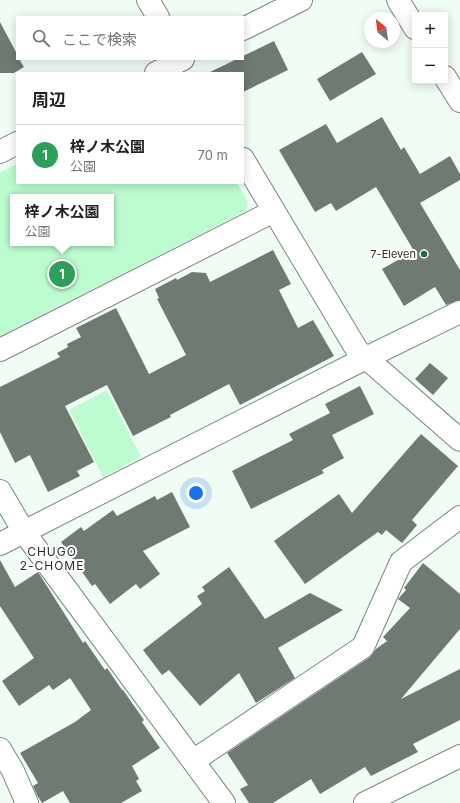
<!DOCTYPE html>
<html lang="ja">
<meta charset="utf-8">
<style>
:root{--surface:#fff;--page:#f6f6f6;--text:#222;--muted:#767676;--line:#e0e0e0;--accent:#ea580c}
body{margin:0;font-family:Inter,"Noto Sans JP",sans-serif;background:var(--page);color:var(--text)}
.controls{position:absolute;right:12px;top:12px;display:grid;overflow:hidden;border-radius:0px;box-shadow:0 2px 10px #0003}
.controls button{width:36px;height:36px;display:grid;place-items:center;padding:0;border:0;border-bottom:1px solid var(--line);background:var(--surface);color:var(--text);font:20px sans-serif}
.compass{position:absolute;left:364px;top:12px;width:36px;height:36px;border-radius:50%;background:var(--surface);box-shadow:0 2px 10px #0003;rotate:331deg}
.you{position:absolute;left:196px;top:493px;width:14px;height:14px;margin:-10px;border:3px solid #fff;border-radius:50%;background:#1a73e8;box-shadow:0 0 0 6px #1a73e833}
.badge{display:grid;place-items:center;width:26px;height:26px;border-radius:50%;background:var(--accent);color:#fff;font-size:13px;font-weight:700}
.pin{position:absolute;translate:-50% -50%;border:2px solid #fff;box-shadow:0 1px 4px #0006}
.popup{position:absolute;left:10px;top:194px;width:104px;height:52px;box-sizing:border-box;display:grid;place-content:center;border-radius:0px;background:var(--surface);filter:drop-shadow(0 1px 3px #0005);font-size:13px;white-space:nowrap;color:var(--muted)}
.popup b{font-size:15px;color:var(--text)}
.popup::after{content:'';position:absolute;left:50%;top:100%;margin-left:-8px;border:8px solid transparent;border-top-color:var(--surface)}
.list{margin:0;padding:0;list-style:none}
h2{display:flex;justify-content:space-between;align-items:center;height:52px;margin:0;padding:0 16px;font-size:17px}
h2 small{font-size:13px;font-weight:400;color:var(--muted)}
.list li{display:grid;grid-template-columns:26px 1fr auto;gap:12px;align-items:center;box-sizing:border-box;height:60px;padding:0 16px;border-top:1px solid var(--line)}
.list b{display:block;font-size:15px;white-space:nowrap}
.list p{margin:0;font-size:13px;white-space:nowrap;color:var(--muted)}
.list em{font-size:13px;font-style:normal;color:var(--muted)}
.icon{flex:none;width:22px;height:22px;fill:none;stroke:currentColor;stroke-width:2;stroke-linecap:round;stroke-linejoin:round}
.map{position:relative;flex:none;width:460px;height:803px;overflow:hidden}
.search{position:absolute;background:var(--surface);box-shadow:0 2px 10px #0003;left:16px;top:16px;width:228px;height:44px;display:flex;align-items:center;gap:10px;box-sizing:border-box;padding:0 14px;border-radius:0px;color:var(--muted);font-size:15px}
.panel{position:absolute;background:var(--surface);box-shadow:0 2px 10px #0003;left:16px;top:72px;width:228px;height:112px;border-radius:0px}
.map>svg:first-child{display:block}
.green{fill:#bcfcd0;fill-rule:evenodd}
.building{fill:#6f7a72}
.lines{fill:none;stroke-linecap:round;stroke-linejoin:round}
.street-casing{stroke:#7a867d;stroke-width:24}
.secondary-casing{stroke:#7a867d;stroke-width:24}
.street{stroke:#fff;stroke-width:22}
.secondary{stroke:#fff;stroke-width:22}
.poi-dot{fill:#196e40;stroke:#fff;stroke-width:1.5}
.labels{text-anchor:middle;stroke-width:4;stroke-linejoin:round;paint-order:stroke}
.poi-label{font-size:11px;fill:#2a2e2b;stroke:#fff;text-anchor:end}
.neighbourhood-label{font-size:12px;letter-spacing:1px;fill:#2a2e2b;stroke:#fff}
</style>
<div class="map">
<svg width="460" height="803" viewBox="0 0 460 803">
<rect width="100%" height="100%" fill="#f1fdf4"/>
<path class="green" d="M 17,164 L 17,183 L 237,183 L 248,202 L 246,211 L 0,336 L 0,172 ZM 13,197 L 111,197 L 111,243 L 13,243 Z
M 107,390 L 141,457 L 103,477 L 69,410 Z"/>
<path class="building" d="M 0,22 L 17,54 L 17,59 L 19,59 L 24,67 L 14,73 L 0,73 Z
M 274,41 L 288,70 L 243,92 L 243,73 L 208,73 L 237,59 L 243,59 L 243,56 Z
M 362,52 L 376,74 L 330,101 L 317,79 Z
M 382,117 L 401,150 L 404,147 L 420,174 L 450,156 L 460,174 L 460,180 L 420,203 L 460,270 L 460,300 L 446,305 L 435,287 L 404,306 L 382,269 L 414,251 L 376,187 L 336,211 L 331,203 L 315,212 L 279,150 L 326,124 L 337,143 Z
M 273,250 L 291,284 L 279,290 L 298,328 L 313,320 L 334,356 L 240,405 L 229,384 L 170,415 L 171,417 L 133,436 L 107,385 L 65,406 L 94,462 L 77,471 L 80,476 L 48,492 L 30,455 L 15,463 L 0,432 L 0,387 L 60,357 L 57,353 L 68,347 L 67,344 L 81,337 L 76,328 L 116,308 L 149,374 L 186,355 L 157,299 L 159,298 L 155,289 L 176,278 L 177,280 L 192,272 L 206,273 L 210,282 Z
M 430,363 L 448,378 L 433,395 L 415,379 Z
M 360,386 L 374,414 L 332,435 L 344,458 L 322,470 L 324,473 L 251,509 L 232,471 L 293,440 L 289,434 L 330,413 L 325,404 Z
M 421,434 L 458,466 L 412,520 L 417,525 L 402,543 L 386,530 L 382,535 L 378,532 L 305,584 L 274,541 L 339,494 L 352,513 Z
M 172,492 L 190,527 L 143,551 L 160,574 L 140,589 L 136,584 L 110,604 L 95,584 L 92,586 L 61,542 L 81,527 L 84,531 L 113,510 L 117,516 L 155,496 L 157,500 Z
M 0,560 L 15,587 L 38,572 L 83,643 L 85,641 L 105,670 L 107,668 L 122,690 L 123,690 L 144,720 L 142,722 L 160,748 L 132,766 L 139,779 L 136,781 L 142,791 L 121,803 L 70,803 L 63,791 L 42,803 L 37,795 L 33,786 L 38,783 L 20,753 L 75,722 L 91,710 L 70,678 L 53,690 L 49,685 L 19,706 L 2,681 L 34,658 L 0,606 Z
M 423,563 L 460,594 L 460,629 L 401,699 L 460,669 L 460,720 L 413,744 L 418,752 L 371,776 L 365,767 L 320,794 L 311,779 L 273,803 L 249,803 L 240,789 L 248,785 L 227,753 L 370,657 L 376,649 L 387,641 L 383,637 L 410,608 L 398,599 L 406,590 L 404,588 Z
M 229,567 L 265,619 L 310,593 L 343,610 L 278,648 L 295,678 L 256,703 L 239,673 L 200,706 L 169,670 L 162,675 L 143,650 L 202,604 L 197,596 L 205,591 L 202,587 Z"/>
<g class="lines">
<g class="street-casing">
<path id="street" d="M 148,0 L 158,17
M 243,29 L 301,0
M 156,73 L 183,59
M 0,152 L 17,143
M 243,159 L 357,350 L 460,440
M 0,350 L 274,211
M 0,491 L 24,532 L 224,803
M 0,544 L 366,358 L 460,312
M 0,749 L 13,771 L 27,803
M 193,761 L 363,647 L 401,562 L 460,517
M 365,803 L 460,756"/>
</g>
<g class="secondary-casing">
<path id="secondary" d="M 398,0 L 415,28
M 445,77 L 460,101"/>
</g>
<use href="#street" class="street"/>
<use href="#secondary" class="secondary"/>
</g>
<circle class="poi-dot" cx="424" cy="254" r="4"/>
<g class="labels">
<g class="poi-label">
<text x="416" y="258">7-Eleven</text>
</g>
<g class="neighbourhood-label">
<text x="52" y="556">CHUGO<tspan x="52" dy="14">2-CHOME</tspan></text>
</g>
</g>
</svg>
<div class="controls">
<button>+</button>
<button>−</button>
</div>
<svg class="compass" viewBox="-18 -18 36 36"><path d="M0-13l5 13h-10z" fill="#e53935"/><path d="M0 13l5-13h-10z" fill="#767676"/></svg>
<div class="you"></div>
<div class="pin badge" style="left:62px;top:274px;background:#2e9e5b">1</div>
<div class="popup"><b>梓ノ木公園</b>公園</div>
<div class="search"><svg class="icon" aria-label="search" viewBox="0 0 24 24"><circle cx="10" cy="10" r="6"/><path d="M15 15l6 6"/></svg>ここで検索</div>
<section class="panel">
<h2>周辺<small></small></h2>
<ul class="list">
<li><span class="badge" style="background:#2e9e5b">1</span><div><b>梓ノ木公園</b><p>公園</p></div><em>70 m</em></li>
</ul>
</section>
</div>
